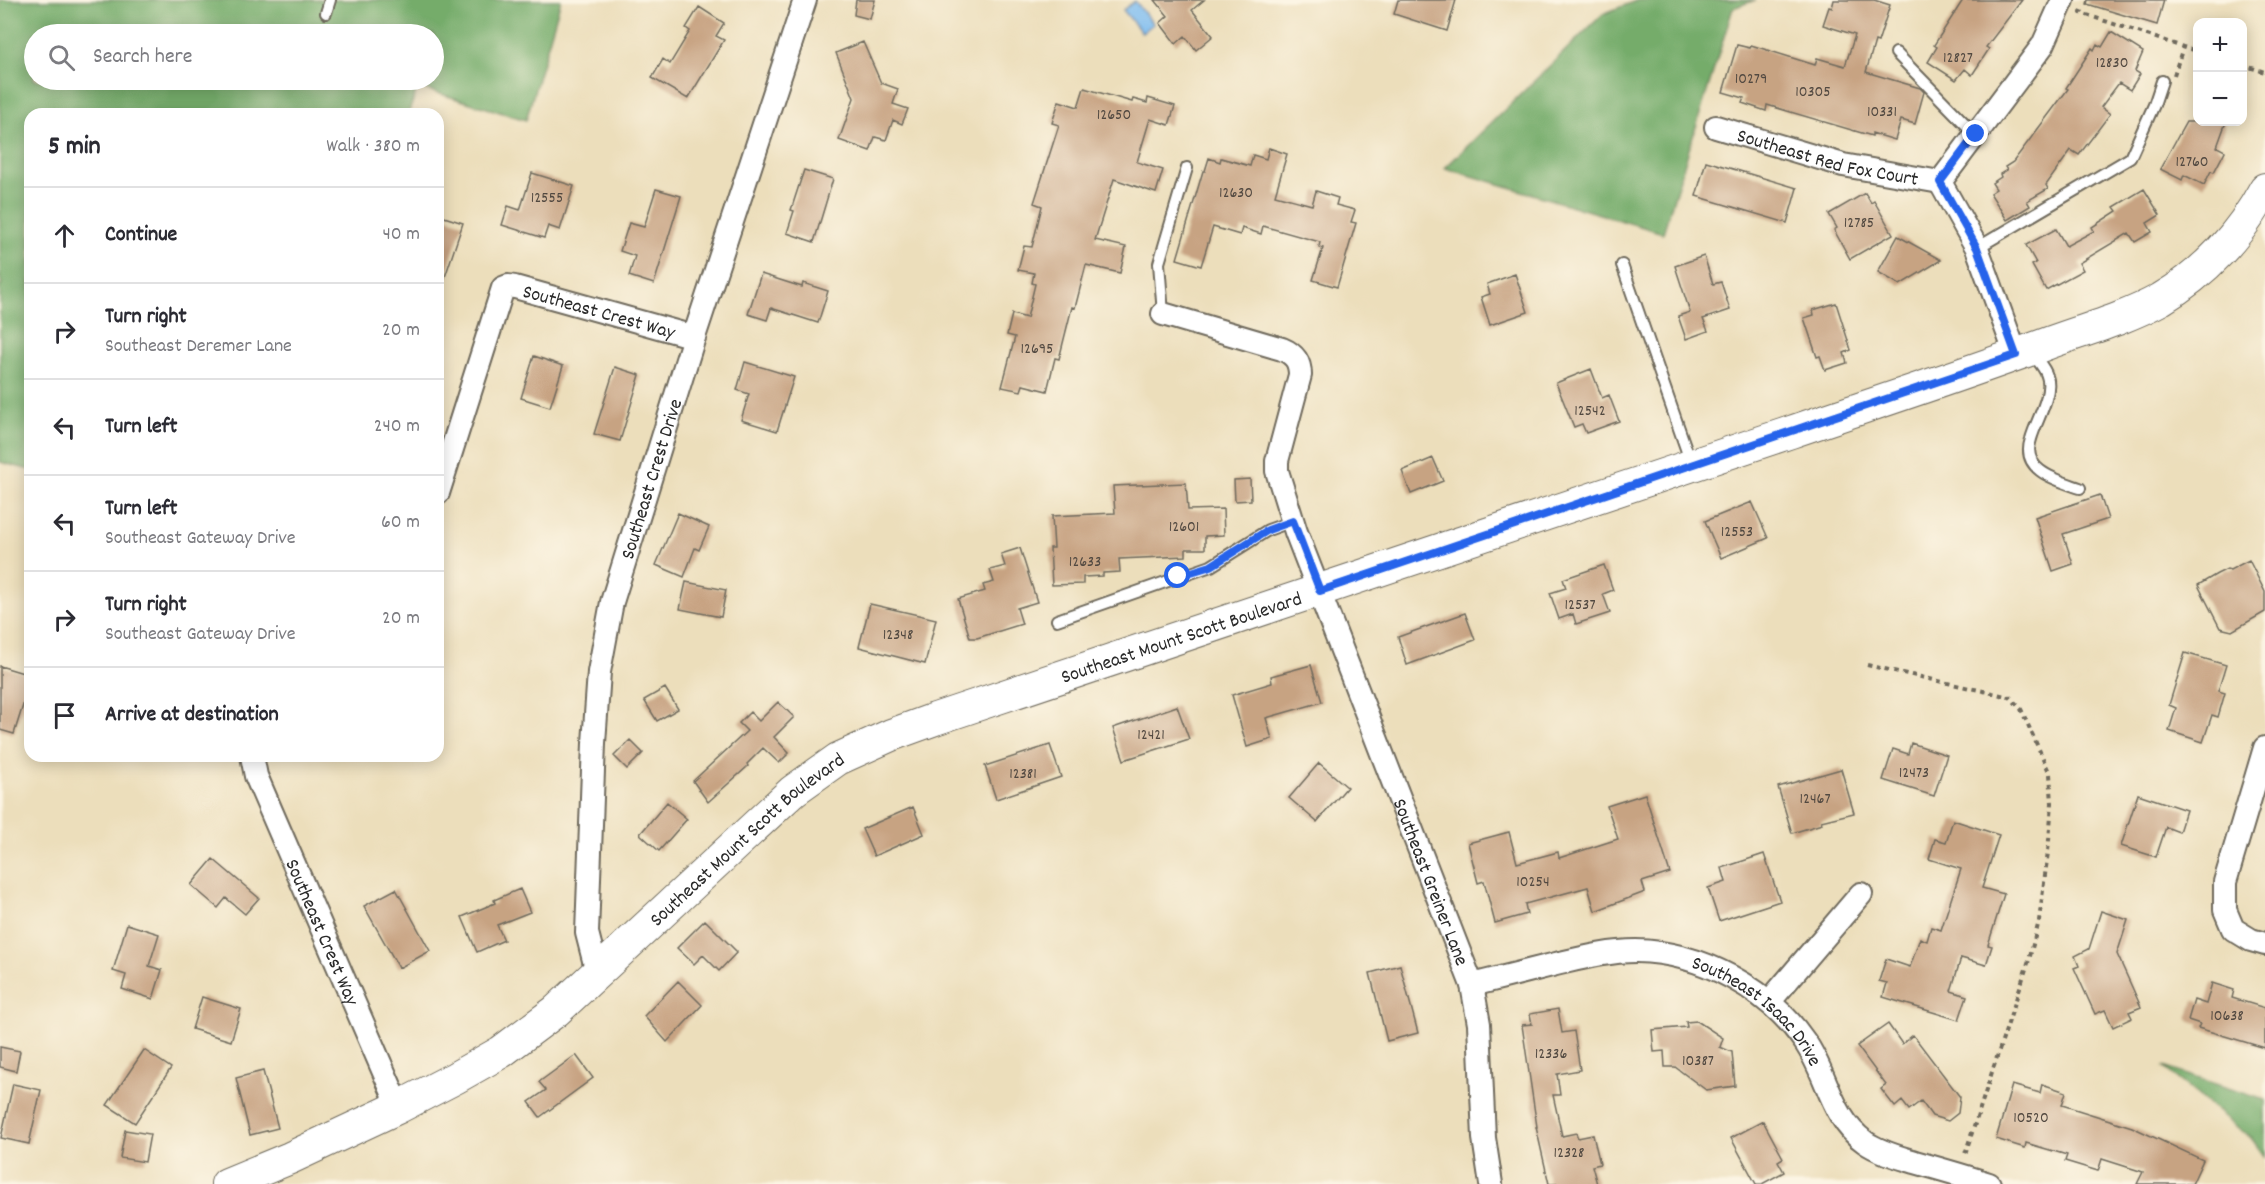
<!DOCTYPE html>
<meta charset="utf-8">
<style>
:root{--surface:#fff;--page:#f2f2f3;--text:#2b2b33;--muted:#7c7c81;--line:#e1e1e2}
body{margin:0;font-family:Dekko,sans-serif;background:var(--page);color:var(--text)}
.controls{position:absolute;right:18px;top:18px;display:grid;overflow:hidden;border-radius:12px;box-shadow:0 3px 15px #0003}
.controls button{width:54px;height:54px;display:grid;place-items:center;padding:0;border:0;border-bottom:2px solid var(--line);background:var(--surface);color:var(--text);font:30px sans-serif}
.stop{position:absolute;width:18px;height:18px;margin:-14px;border:4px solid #2563eb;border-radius:50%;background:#fff}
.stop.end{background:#2563eb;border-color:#fff;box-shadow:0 2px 6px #0008}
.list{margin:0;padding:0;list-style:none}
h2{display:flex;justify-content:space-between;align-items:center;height:78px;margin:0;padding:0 24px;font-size:26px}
h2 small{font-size:20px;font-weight:400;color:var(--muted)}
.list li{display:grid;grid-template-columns:39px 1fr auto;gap:18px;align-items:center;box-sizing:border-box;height:96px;padding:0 24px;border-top:2px solid var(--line)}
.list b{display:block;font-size:22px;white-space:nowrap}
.list p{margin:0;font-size:20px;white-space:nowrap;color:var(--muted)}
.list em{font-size:20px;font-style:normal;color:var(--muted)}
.icon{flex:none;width:33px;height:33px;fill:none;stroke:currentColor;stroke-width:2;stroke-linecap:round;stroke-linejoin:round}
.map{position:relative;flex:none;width:2265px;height:1184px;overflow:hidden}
.search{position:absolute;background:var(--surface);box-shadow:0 3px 15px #0003;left:24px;top:24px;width:420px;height:66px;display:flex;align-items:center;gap:15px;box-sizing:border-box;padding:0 21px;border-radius:33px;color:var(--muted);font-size:22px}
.panel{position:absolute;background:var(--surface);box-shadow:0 3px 15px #0003;left:24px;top:108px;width:420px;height:654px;border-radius:18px}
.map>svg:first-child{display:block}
.forest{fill:#74ac6a;stroke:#506c4a;stroke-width:1.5;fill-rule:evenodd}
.water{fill:#7cbbf0;stroke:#54738e;stroke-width:1.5}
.building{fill:#c7a382}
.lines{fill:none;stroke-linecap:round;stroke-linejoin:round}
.service-casing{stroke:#6f6a5d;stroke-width:14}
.minor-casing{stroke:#6f6a5d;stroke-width:26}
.secondary-casing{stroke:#6f6a5d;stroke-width:34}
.path{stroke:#6f6a5d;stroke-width:4;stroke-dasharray:4.5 4.5;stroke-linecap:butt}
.service{stroke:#fff;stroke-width:10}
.minor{stroke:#fff;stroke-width:22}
.secondary{stroke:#fff;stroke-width:32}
.route{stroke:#2563eb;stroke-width:8}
.labels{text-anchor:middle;stroke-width:5;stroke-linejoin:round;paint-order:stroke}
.number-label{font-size:16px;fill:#524941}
.street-label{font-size:20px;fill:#2b2b2b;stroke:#fcf5e5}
</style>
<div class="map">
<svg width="2265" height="1184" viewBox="0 0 2265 1184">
<rect width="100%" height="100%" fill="#fcf5e5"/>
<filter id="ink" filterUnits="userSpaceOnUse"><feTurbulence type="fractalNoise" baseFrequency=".0167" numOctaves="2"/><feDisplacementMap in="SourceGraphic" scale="12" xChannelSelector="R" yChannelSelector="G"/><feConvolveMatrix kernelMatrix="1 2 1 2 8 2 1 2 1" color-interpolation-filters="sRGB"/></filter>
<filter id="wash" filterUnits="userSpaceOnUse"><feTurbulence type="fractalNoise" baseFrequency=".008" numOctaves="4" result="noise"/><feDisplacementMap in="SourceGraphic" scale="24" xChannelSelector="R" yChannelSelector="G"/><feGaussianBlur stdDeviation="1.35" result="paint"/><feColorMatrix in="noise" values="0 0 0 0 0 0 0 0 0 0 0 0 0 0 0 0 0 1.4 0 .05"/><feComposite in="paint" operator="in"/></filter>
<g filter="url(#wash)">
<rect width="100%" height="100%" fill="#ecdebb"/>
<path class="forest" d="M 0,0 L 561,0 L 526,120 L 418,87 L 408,114 L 30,114 L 30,470 L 0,462 L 0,285 L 2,284 L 0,278 ZM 34,34 L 434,34 L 434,80 L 34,80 Z
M 1638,0 L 1755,0 L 1733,8 L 1663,233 L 1445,168 L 1603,14 Z
M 2163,1067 L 2265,1100 L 2265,1157 L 2252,1139 Z"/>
<path class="water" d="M 1135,1 L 1153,24 L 1142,33 L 1123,10 Z"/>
<g id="blocks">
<path class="building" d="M 856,0 L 875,0 L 870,19 L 854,15 Z
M 1155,0 L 1204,0 L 1192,10 L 1213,36 L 1196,50 L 1185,36 L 1176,44 L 1160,23 L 1168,16 Z
M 1398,0 L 1456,0 L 1447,31 L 1394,14 Z
M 1834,0 L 1874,0 L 1890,5 L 1878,42 L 1875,41 L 1866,72 L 1920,88 L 1924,92 L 1915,124 L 1901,120 L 1895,140 L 1872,133 L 1872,136 L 1767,105 L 1766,111 L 1742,103 L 1744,98 L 1723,92 L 1737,45 L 1750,48 L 1751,45 L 1815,65 L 1817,58 L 1845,66 L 1855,35 L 1823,25 L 1829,7 L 1832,8 Z
M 1963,0 L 2022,0 L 1986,47 L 1989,49 L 1972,75 L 1965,69 L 1956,80 L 1928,62 L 1937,47 L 1934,45 Z
M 2088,0 L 2164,0 L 2157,25 L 2087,4 Z
M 699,7 L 724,23 L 716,36 L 724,40 L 688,99 L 652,78 L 663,59 L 670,64 L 690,31 L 686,28 Z
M 2111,32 L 2143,52 L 2135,71 L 2140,74 L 2130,90 L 2119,83 L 2101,107 L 2110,114 L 2079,155 L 2071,150 L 2046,185 L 2048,189 L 2027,201 L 2030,206 L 2007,220 L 1990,193 L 1996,189 L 1992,183 L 2001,177 L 2000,174 L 2007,170 L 2005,167 L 2013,162 L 2068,89 L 2066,88 L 2092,48 L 2094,50 L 2097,44 L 2102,47 Z
M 863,42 L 881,83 L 898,89 L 893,104 L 908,109 L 902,124 L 893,120 L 886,140 L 875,137 L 870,151 L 839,140 L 854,98 L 836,53 Z
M 1084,88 L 1132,102 L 1133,99 L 1147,103 L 1148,98 L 1175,106 L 1169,125 L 1150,119 L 1137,162 L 1163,170 L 1156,193 L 1114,179 L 1095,240 L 1126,247 L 1120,273 L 1086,265 L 1075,308 L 1072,307 L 1059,359 L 1055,358 L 1047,391 L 1023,385 L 1021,391 L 1002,387 L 1015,337 L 1007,335 L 1012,314 L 1027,318 L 1035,284 L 1032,283 L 1034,273 L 1018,270 L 1024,246 L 1032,247 L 1042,206 L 1034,203 L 1059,125 L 1052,123 L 1059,101 L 1078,107 Z
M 2186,122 L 2226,122 L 2217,147 L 2225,151 L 2214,172 L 2211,171 L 2204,185 L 2184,175 L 2182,180 L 2160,169 Z
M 1269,148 L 1287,154 L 1275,195 L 1312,205 L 1316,191 L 1338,198 L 1336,205 L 1355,210 L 1351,222 L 1356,223 L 1337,287 L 1313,280 L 1323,248 L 1319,247 L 1320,242 L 1263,226 L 1261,234 L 1242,228 L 1240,235 L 1213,227 L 1201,266 L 1177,259 L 1203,171 L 1205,171 L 1209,158 L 1220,162 L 1221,158 L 1250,166 L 1253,155 L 1266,159 Z
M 1706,161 L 1797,188 L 1787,223 L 1696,196 Z
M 804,170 L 833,179 L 814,242 L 787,233 L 794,211 L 791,210 Z
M 532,173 L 574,186 L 560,230 L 548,226 L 544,238 L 502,225 L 508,206 L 520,210 Z
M 656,189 L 681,196 L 654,284 L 629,276 L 635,256 L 620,251 L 629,223 L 644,227 Z
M 2144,189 L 2160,215 L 2147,223 L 2152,232 L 2135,242 L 2129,233 L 2079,263 L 2083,270 L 2046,290 L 2032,265 L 2036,263 L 2026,245 L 2056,229 L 2066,246 L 2094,231 L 2092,227 L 2117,211 L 2114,207 Z
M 1865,193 L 1871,203 L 1874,201 L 1893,234 L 1850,259 L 1834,230 L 1837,228 L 1829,214 Z
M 438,215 L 463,223 L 441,289 L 438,289 Z
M 1898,236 L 1941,260 L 1900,285 L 1878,272 Z
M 1704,256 L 1713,284 L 1721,282 L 1730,310 L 1703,319 L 1708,331 L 1686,339 L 1678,316 L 1690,312 L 1675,266 Z
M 761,274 L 802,287 L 803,283 L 828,291 L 818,323 L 771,308 L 767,320 L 748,314 Z
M 1515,274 L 1528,312 L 1490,325 L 1481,297 L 1490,294 L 1487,284 Z
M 1836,303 L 1851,350 L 1844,353 L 1847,363 L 1825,370 L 1820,356 L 1817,357 L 1804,318 L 1814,315 L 1813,310 Z
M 534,356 L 563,366 L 550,407 L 521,398 Z
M 745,362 L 794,377 L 777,431 L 741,420 L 749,394 L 737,390 Z
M 615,367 L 640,375 L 620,441 L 594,434 Z
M 1591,369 L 1602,398 L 1609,395 L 1619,421 L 1586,433 L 1582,424 L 1574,427 L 1556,383 Z
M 1433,458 L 1443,481 L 1411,494 L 1402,471 Z
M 1250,479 L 1251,500 L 1235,501 L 1234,480 Z
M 1186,483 L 1188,510 L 1223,509 L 1224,535 L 1205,536 L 1205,549 L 1186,549 L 1186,556 L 1119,559 L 1120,572 L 1103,573 L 1103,576 L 1083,577 L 1083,584 L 1052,585 L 1050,548 L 1054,548 L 1052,516 L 1115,513 L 1113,486 Z
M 2100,495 L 2108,519 L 2063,534 L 2073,564 L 2053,571 L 2035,517 Z
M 1752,502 L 1768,538 L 1721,558 L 1705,521 Z
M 678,513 L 709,527 L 699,550 L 695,548 L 684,577 L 656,565 Z
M 1020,548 L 1037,602 L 1017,608 L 1022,624 L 977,638 L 970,638 L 958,599 L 985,591 L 983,585 L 994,582 L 990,570 L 1005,566 L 1001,554 Z
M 2249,560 L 2265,592 L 2265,612 L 2232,631 L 2220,628 L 2198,585 L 2217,574 L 2227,569 L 2230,570 Z
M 1604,565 L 1613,590 L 1603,594 L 1610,613 L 1576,624 L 1573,614 L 1559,619 L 1550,593 L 1566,588 L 1563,579 Z
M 686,582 L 726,590 L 721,617 L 680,609 Z
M 870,604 L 936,619 L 925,664 L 859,647 Z
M 1465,613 L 1475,640 L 1407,665 L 1398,637 Z
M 2185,653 L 2226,665 L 2218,691 L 2225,693 L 2218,717 L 2212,715 L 2203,742 L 2169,731 L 2176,708 L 2169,705 Z
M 1311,665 L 1322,702 L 1266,718 L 1272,739 L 1247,747 L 1232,695 L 1272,683 L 1271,676 Z
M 0,666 L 30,675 L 30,683 L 14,734 L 0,730 Z
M 665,688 L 678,709 L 657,721 L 644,700 Z
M 778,702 L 794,717 L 774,737 L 789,753 L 779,763 L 763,748 L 747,764 L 748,766 L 708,802 L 693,781 L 747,731 L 739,723 L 750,712 L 759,721 Z
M 1177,706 L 1189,739 L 1124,760 L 1113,728 Z
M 630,740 L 643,753 L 627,769 L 614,756 Z
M 1911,743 L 1947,755 L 1934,796 L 1883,780 L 1893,749 L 1908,754 Z
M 1050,745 L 1061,777 L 996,799 L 985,766 Z
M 1319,763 L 1347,787 L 1317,822 L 1289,798 Z
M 1841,769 L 1854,813 L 1821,821 L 1822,824 L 1792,833 L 1778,787 Z
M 1645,794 L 1670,873 L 1642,882 L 1645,892 L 1595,911 L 1588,887 L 1525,904 L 1527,914 L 1495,923 L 1484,881 L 1478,883 L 1468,843 L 1509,832 L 1517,863 L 1558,852 L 1559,858 L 1618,839 L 1607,806 Z
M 2138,794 L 2186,810 L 2179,832 L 2166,827 L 2156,857 L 2121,846 Z
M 667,802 L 687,819 L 659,851 L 640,834 Z
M 913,807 L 924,834 L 874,856 L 862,829 Z
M 1953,820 L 1999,835 L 1982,888 L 2004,894 L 1988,945 L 1992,946 L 1986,965 L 1961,958 L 1951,991 L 1967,996 L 1959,1020 L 1883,997 L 1887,983 L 1879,981 L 1886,959 L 1910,967 L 1920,938 L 1927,941 L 1931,927 L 1941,930 L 1961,869 L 1929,859 L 1935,839 L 1946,842 Z
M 1764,854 L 1780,901 L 1719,921 L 1708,888 L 1726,882 L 1722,868 Z
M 213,859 L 259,898 L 245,914 L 226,898 L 218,908 L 191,885 Z
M 396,889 L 430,951 L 399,968 L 364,906 Z
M 520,889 L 530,912 L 497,925 L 504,940 L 477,952 L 462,917 L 495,903 L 494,900 Z
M 2101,911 L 2128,920 L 2117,954 L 2141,1007 L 2129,1012 L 2132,1018 L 2113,1027 L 2105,1010 L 2095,1014 L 2074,968 L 2079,966 L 2075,956 L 2089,949 Z
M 705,920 L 737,952 L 719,971 L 703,955 L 694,964 L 677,948 Z
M 127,924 L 159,934 L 149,966 L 162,970 L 153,999 L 122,989 L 126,975 L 113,971 Z
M 1400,965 L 1418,1033 L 1387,1041 L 1370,973 Z
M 678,981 L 702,1005 L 667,1042 L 644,1016 Z
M 2212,983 L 2234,990 L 2232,998 L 2265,1008 L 2265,1048 L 2198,1028 L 2200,1024 L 2188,1020 L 2194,1000 L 2206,1004 Z
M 202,997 L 241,1009 L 231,1041 L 192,1029 Z
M 1558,1009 L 1562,1033 L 1574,1031 L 1580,1070 L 1557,1074 L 1560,1095 L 1553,1095 L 1562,1136 L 1576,1133 L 1578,1138 L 1593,1135 L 1600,1164 L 1592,1166 L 1597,1184 L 1549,1184 L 1536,1127 L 1537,1127 L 1522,1025 L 1532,1024 L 1530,1014 Z
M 1697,1021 L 1723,1038 L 1720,1047 L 1732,1052 L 1735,1086 L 1706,1090 L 1675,1067 L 1665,1067 L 1664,1051 L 1654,1052 L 1652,1030 L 1687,1027 L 1686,1022 Z
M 1888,1024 L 1902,1044 L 1913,1035 L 1960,1097 L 1958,1113 L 1948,1121 L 1932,1116 L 1921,1101 L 1909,1110 L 1902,1101 L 1895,1107 L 1881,1089 L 1886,1085 L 1857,1046 Z
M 0,1047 L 20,1051 L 16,1071 L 0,1067 Z
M 144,1050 L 171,1068 L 135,1123 L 107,1105 Z
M 576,1055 L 593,1078 L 540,1117 L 529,1102 L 546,1090 L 539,1082 Z
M 263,1071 L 278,1128 L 250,1135 L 236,1078 Z
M 13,1084 L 41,1090 L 29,1144 L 1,1138 Z
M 2042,1084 L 2066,1092 L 2062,1105 L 2132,1127 L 2203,1160 L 2192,1184 L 2137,1184 L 2143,1172 L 2102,1159 L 2098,1171 L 2065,1161 L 2067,1155 L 2026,1143 L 2025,1148 L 1996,1139 L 2012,1085 L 2040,1093 Z
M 1763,1121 L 1783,1158 L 1778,1161 L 1784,1172 L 1762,1184 L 1756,1184 L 1731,1138 Z
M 125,1130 L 150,1134 L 145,1162 L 120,1158 Z"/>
</g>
</g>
<g filter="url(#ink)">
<use href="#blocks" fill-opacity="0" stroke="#6f6a5d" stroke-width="1.5"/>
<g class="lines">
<g class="service-casing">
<path id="service" d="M 326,13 L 330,0
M 1896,53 L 1975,134
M 1977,248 L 2130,158 L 2154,105 L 2162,81
M 1622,265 L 1691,463
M 1163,314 L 1159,263 L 1187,168
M 2032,353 C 2037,360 2045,368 2047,376 C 2050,384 2048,392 2046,399 C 2042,413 2035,425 2031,439 C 2020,471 2057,480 2080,488
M 1057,620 L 1211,566 L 1268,530 L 1293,521"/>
</g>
<g class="minor-casing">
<g id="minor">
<path id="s1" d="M 1716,127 L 1843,165 L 1940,182"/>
<path id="s2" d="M 1163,314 L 1282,349 C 1294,354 1300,361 1300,375 L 1277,461 L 1277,471 L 1296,532 L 1472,985 L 1479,1024 L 1484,1138 L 1491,1184"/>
<path d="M 2016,355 L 1977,248 L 1940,182 L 2043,45 L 2063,0"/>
<path id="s3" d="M 438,493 L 503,288 L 508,286 L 515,287 L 694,337"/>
<path d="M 2265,748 L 2225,882 L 2225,910 L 2233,929 L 2251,940 L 2265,944"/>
<path id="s4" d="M 252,756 L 256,776 L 399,1107"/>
<path id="s5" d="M 597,972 L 587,933 L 594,743 L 599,672 L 612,602 L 694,337 L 805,0"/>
<path id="s6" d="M 1472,985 C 1500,978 1528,971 1556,964 C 1582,958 1609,951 1636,951 C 1701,952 1769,989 1805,1042 C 1828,1075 1831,1118 1865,1142 C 1879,1152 1899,1157 1915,1162 C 1940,1169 1965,1176 1989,1184"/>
<path d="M 1769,1002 L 1861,894"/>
</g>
</g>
<g class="secondary-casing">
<g id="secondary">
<path id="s7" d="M 227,1184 L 290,1158 L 399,1107 L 455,1078 L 501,1052 L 556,1011 L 793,791 L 838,759 L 891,735 L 935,719 C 1220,622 1506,530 1791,432 C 1876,403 1962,375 2046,344 C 2084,330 2125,319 2161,299 C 2205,273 2241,234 2265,189"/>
</g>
</g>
<path class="path" d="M 2082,10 L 2081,13 L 2183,47
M 2242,65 L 2265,72
M 2174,75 L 2183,47 L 2198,51
M 1867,665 L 2010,697 L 2021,709 L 2050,774 L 2052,803 L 2048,852 L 2039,921 L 2029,960 L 1964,1157"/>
<use href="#service" class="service"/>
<use href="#minor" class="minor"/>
<use href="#secondary" class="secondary"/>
</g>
</g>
<g class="lines" filter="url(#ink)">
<path class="route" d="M 1178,576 L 1211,566 L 1268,530 L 1293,521 L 1320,591 L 2016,355 L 1977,248 L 1940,182 L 1976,134"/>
</g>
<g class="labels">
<g class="number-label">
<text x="1958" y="62">12827</text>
<text x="2112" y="67">12830</text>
<text x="1751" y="83">10279</text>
<text x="1813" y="96">10305</text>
<text x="1882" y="116">10331</text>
<text x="1114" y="119">12650</text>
<text x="2192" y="166">12760</text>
<text x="1236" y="197">12630</text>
<text x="547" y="202">12555</text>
<text x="1859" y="227">12785</text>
<text x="1037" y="353">12695</text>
<text x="1590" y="415">12542</text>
<text x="1184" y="531">12601</text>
<text x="1737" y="536">12553</text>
<text x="1085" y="566">12633</text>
<text x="1580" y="609">12537</text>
<text x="898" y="639">12348</text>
<text x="1151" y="739">12421</text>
<text x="1914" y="777">12473</text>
<text x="1023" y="778">12381</text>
<text x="1815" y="803">12467</text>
<text x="1533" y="886">10254</text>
<text x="2227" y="1020">10638</text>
<text x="1551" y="1058">12336</text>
<text x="1698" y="1065">10387</text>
<text x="2031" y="1122">10520</text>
<text x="1569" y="1157">12328</text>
</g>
<g class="street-label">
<text dy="7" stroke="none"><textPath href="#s1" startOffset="116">Southeast Red Fox Court</textPath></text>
<text dy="7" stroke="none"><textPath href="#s3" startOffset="315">Southeast Crest Way</textPath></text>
<text dy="7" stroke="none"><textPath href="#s5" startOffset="502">Southeast Crest Drive</textPath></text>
<text dy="7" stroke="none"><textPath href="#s7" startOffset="1116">Southeast Mount Scott Boulevard</textPath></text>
<text dy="7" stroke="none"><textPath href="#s7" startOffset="630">Southeast Mount Scott Boulevard</textPath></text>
<text dy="7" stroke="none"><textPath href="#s2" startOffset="696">Southeast Greiner Lane</textPath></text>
<text dy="7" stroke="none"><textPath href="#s4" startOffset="190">Southeast Crest Way</textPath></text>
<text dy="7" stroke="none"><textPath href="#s6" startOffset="309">Southeast Isaac Drive</textPath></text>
</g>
</g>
</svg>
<div class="controls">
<button>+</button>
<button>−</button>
</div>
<div class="stop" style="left:1178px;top:576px"></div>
<div class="stop end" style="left:1976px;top:134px"></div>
<div class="search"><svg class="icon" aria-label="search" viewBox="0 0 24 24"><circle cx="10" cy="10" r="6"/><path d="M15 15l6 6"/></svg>Search here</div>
<section class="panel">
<h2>5 min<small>Walk · 380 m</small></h2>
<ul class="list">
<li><svg class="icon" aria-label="ahead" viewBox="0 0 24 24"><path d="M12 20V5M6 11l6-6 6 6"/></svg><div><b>Continue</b></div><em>40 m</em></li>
<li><svg class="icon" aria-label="right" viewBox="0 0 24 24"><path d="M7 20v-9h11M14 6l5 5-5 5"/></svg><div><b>Turn right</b><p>Southeast Deremer Lane</p></div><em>20 m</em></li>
<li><svg class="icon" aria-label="left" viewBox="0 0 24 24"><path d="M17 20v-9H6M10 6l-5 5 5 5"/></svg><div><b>Turn left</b></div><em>240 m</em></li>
<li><svg class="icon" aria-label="left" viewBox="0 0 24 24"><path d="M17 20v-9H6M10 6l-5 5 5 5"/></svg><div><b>Turn left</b><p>Southeast Gateway Drive</p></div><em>60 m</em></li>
<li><svg class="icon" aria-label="right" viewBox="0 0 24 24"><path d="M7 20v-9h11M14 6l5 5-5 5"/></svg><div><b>Turn right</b><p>Southeast Gateway Drive</p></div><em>20 m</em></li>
<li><svg class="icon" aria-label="arrive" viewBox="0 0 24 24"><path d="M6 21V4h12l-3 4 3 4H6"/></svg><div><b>Arrive at destination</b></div></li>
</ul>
</section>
</div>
